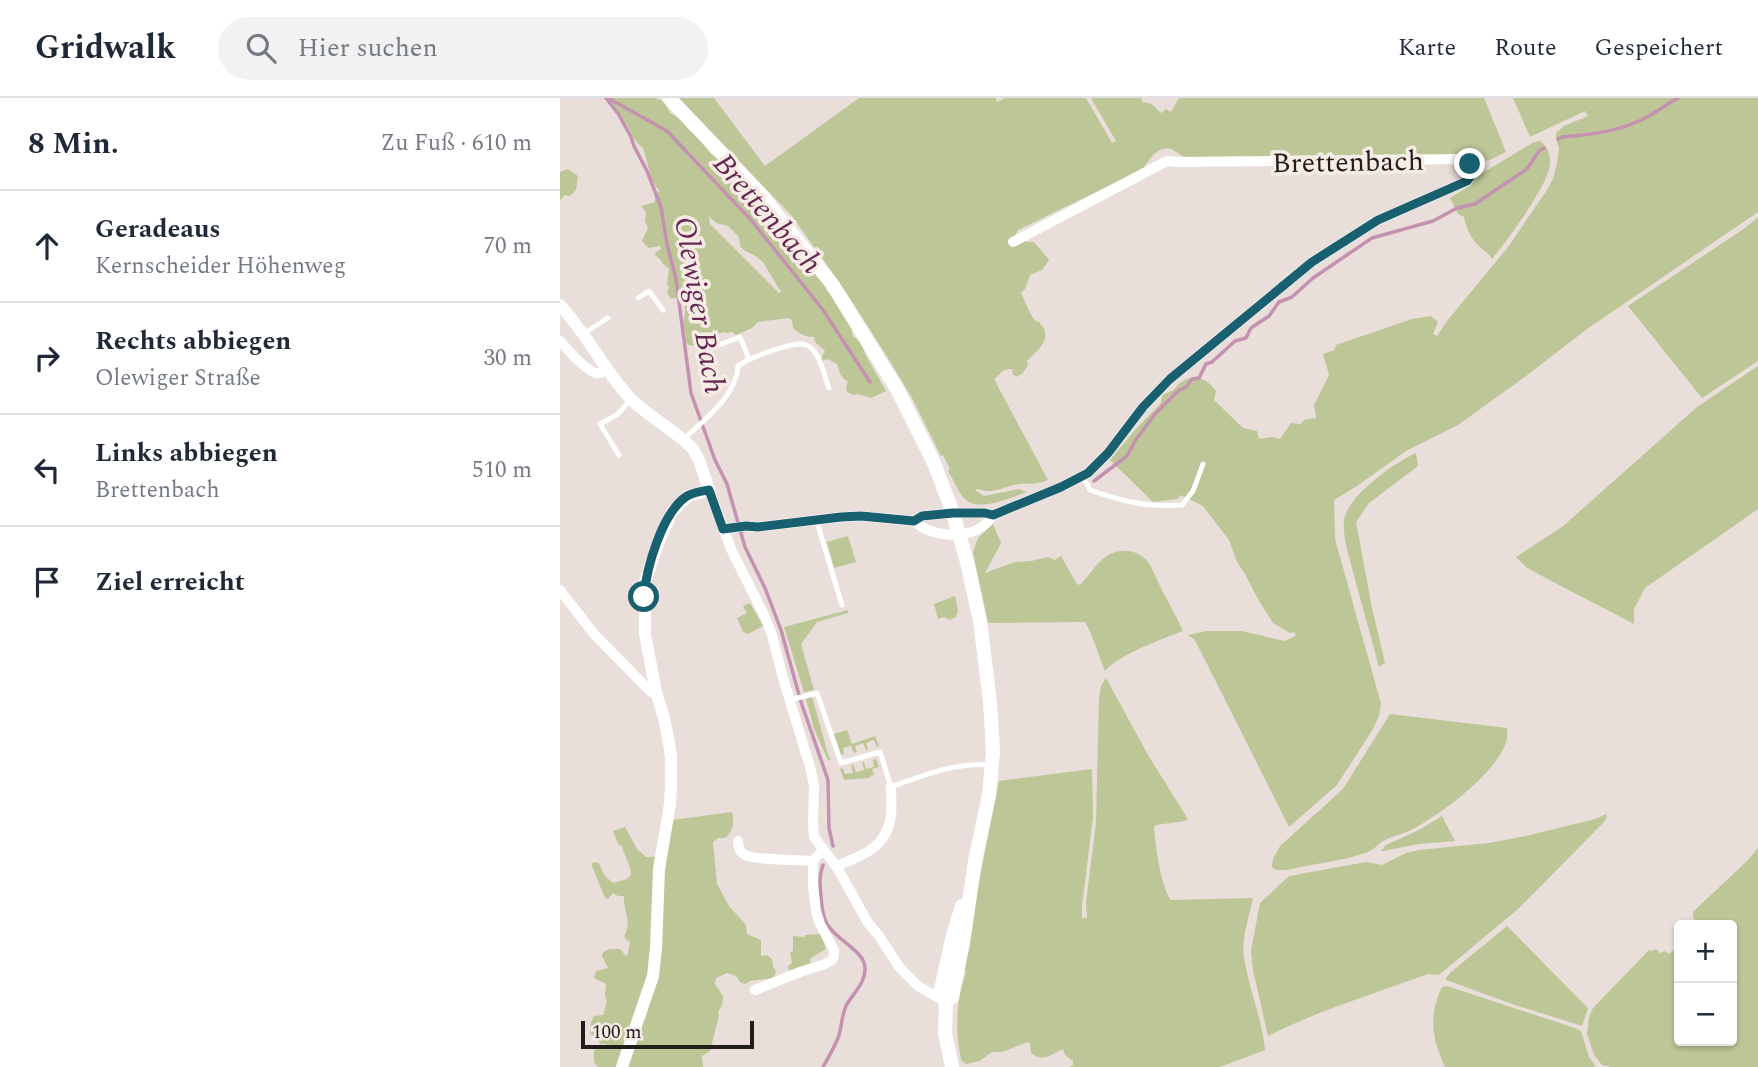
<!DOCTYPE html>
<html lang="de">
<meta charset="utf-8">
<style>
:root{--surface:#fff;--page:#f2f2f3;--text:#1f2937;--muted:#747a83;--line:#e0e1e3}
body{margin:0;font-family:Spectral,serif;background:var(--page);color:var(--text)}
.controls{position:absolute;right:21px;bottom:21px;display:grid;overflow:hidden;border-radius:7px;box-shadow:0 2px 5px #0004}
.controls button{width:63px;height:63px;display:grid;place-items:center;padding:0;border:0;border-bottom:2px solid var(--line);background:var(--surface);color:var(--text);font:35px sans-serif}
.scale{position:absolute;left:21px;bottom:18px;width:173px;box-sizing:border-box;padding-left:7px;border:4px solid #211d1b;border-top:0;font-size:19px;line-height:24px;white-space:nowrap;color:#211d1b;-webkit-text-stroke:5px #f7ebe6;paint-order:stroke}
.stop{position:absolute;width:21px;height:21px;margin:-16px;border:5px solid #185f70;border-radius:50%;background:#fff}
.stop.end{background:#185f70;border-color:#fff;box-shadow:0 2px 7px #0008}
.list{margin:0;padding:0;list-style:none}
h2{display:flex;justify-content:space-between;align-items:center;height:91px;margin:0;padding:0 28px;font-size:30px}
h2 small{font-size:23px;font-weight:400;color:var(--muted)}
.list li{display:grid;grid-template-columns:46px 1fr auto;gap:21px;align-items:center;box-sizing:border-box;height:112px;padding:0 28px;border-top:2px solid var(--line)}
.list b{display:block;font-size:26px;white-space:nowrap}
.list p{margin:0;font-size:23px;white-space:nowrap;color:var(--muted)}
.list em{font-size:23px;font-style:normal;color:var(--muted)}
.icon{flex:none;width:38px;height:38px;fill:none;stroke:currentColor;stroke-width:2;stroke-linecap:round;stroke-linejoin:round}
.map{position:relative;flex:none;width:1198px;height:969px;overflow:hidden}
header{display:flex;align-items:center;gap:42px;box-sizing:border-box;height:98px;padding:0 35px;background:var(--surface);border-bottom:2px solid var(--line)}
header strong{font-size:33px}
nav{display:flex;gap:38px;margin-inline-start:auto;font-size:24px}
.search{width:490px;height:63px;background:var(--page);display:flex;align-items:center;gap:18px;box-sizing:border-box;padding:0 24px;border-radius:38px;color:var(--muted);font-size:26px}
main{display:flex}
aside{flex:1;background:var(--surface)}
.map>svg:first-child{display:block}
.green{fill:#bdc696;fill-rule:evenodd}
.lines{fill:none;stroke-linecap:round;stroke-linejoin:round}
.stream{stroke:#c492b0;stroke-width:3.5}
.service{stroke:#fff;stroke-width:5}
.minor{stroke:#fff;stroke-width:10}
.tertiary{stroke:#fff;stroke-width:12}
.secondary{stroke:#fff;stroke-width:14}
.route{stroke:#185f70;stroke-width:9}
.labels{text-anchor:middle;stroke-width:7;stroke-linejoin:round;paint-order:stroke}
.street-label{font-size:28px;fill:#211d1b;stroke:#f7ebe6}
.water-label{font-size:30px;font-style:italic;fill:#642851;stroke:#f7ebe6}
</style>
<header>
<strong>Gridwalk</strong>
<div class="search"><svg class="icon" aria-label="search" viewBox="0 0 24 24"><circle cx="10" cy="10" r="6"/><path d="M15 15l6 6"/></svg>Hier suchen</div>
<nav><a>Karte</a><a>Route</a><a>Gespeichert</a></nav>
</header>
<main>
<aside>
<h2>8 Min.<small>Zu Fuß · 610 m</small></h2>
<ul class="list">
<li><svg class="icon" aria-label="ahead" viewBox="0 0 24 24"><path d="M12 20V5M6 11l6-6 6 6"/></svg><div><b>Geradeaus</b><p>Kernscheider Höhenweg</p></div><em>70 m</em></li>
<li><svg class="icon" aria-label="right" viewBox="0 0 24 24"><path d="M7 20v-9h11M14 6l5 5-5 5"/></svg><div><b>Rechts abbiegen</b><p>Olewiger Straße</p></div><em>30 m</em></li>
<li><svg class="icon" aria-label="left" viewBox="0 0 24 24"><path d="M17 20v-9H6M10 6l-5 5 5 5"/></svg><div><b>Links abbiegen</b><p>Brettenbach</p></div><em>510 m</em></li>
<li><svg class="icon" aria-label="arrive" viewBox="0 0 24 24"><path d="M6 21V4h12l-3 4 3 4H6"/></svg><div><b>Ziel erreicht</b></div></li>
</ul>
</aside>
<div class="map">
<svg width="1198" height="969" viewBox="0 0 1198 969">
<rect width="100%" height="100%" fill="#e9ded9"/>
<path class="green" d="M 45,0 L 95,0 L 104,3 L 110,15 L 119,20 L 129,32 L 134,34 L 151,56 L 158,61 L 190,96 L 201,102 L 252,167 L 257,179 L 264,185 L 267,193 L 277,200 L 290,224 L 293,238 L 301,245 L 306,258 L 326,293 L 311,300 L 297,296 L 294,297 L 287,294 L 286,289 L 288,283 L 285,282 L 280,276 L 277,266 L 267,261 L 262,263 L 262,258 L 265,253 L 255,244 L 254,239 C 245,239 240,236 233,230 L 232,222 L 228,220 L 198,224 L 192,230 L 176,237 L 172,234 L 167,235 L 163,234 C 153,238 143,240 134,248 L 128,247 L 125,242 L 126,236 C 119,223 128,217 124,206 L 128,201 L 126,197 L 111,201 L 107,195 L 109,189 L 107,187 L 109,171 L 102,165 L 101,162 L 95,157 L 96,154 L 101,151 L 100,148 L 88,150 L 82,143 L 88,130 L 85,123 L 86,114 L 81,108 L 95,104 L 95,99 L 99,93 L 92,82 L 83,50 C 72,43 72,32 63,22 C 57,14 50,9 45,0 ZM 149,118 L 156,125 L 168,128 L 179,139 L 180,148 L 185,153 L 194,157 L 203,164 L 221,194 L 219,195 L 150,126 Z
M 119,0 L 154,0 L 205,68 L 299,0 L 436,0 L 437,4 L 445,0 L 526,0 L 552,45 L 556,43 L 531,0 L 581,0 L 583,5 C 591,3 596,10 601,15 L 606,11 L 611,14 L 619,0 L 924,0 L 946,54 L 930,62 L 914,65 L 626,59 C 619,57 616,53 611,51 C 598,47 588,63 583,71 L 458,132 L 454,139 L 467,144 L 474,144 L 489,162 L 482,172 L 470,177 L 465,191 L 461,195 C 464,201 470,217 474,221 C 475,223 477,223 479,224 C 495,241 477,252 467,263 L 468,267 L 462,276 L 456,279 L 452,275 L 453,271 C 442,270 441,276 434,281 L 488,382 C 474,387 472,385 459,386 C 444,388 432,397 418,391 L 415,392 L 424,398 L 459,391 L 467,394 C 452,399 419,414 406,402 C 398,395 394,382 388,373 L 390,371 L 383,357 L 381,358 L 351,298 L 323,252 L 284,191 L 232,118 Z
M 953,0 L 1198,0 L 1198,114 L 1027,231 L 966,278 L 898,327 L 846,353 L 797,388 L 774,402 L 775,441 L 821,606 L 819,618 L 813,631 L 777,687 L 729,729 L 641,554 L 634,541 L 628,537 L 647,533 L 682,533 L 724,543 L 736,538 L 734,534 L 730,535 L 713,525 L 699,503 L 685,476 L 677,464 L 669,442 L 643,408 L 621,397 L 617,401 L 593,404 L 550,362 L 575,332 L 601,305 L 602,297 C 606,295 610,294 613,292 C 616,290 618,286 621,284 C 635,275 648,281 656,293 L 654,302 L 683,330 L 697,333 L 699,341 L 712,339 L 720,341 L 731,325 L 741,326 C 744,319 750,322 756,320 L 754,307 L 769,277 L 763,256 L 774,252 L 776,247 L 852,221 L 871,218 L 878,224 L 873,236 L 877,238 L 887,223 L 948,149 L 987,92 L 993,81 L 997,65 L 999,50 L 996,41 L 996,35 L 1004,28 L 1028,18 L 1025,13 L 970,39 Z
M 980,43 C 988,49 991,57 990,67 C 987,89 947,143 932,161 C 928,154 925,154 920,149 C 911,141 906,130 904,119 L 898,116 L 890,100 L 911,87 L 916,79 L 974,44 Z
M 8,71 L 18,78 L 16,92 L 10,98 L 5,97 L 0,102 L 0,74 Z
M 1198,119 L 1198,263 L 1142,300 L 1068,208 L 1185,130 Z
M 1198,268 L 1198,411 L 1085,490 L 1074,511 L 1074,526 L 980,477 L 966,469 L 956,459 L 1002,429 L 1137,309 Z
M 856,355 L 858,368 L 809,405 L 796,424 L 812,510 L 825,565 L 819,569 L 787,452 C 785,441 782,429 785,418 C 792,395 834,365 856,355 Z
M 433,426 L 441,445 L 425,475 L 455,464 L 471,463 L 488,459 L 495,462 L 501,458 L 517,486 L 520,487 C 529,478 535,467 545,459 C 559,449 579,451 589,465 C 594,474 598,485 603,494 C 610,508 617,519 623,533 C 602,541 558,557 545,573 L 529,531 L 525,524 L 428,525 L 413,454 L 418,440 Z
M 288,438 L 296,464 L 274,470 L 267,444 Z
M 395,498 L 398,513 L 396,519 L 390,522 L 384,519 L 378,521 L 374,506 Z
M 190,505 L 203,528 L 188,536 L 183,534 L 177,520 L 187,515 L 183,508 Z
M 288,512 L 288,515 L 257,524 L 241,546 L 254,592 L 244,594 L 224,529 Z
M 546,580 L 588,657 L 628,721 L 625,723 L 596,727 L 594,729 C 595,745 601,790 611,802 L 693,800 C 689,819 681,841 684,860 C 689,891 702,920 705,952 L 660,969 L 509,969 L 513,967 L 513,963 L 505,957 L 503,951 C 492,956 483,965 471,955 L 470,945 L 468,944 L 442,954 L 432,954 L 420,963 L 406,966 L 401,962 C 395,931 396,903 406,874 L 403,870 L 407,844 L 439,683 L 532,671 L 533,719 L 522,808 L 522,820 L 527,820 L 526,804 L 536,725 L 539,600 L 541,588 Z
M 252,599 L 268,656 L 271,662 L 268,662 L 254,631 L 246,601 Z
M 830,616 L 947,630 C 954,664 880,717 853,731 C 844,736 832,738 823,743 C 817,747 813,753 805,755 C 782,763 752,766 727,772 L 716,772 L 712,769 L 713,761 L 720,748 L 783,691 Z
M 287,632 L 292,646 L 315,638 L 319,648 L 317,649 L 314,642 L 306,645 L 308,652 L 306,652 L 303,645 L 295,648 L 297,654 L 294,655 L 291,648 L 283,650 L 284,656 L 281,657 L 274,636 Z
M 316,661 L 319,669 L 312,671 L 314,677 L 310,678 L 310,680 L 284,682 L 280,671 L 283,670 L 285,676 L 293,675 L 291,667 L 293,667 L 296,674 L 304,672 L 302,664 L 304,664 L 306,671 L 314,669 L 313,662 Z
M 172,714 C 174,725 174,732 165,740 L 158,740 L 153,744 L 157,786 L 169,808 L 186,827 L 187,836 L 201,842 L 201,858 L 207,857 L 212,861 L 213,869 L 216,873 L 214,880 L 190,883 L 186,886 L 181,885 L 176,878 L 167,875 L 156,880 L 155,886 L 163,898 L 162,907 L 158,914 L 159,917 L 150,953 L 142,958 L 143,969 L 38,969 L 34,964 L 34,952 L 46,948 L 46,946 L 40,946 L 38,940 L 30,936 L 31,924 L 34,918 L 43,917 L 47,903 L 45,897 L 46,886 L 34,880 L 36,873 L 48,870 L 42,858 L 43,854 L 50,851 L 60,851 L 66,858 L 68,856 L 70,844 L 66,842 L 64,838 C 73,823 63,814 64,798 L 58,798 L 53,795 L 48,801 L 45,800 L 32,768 L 32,765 L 38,764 L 45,778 L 53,785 L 67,781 L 71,777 C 71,767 64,758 62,748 L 58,746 L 53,733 L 65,729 L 77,751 L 86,759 L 98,759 L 112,722 Z
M 1046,716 L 1047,720 L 1043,725 L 959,810 L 879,877 L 868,876 C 816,895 757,913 708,938 L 693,872 L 691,853 L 700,805 L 729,778 L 806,764 L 822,767 L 846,755 L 859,752 L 929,745 L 966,738 L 1035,721 Z
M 882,718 L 895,743 L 859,746 L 823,753 L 821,753 L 826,747 L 859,732 Z
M 1198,750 L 1198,969 L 1051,969 L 1042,967 L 1034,957 L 1027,936 L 1029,919 L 1033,910 L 1089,852 L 1092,853 L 1096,851 L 1100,855 L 1105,853 L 1109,856 L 1116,850 L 1119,843 L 1119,943 L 1172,943 L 1172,827 L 1135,827 L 1136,823 L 1133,820 L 1133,814 L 1188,762 Z
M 947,828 L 1028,910 L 1022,928 L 955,907 L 886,882 L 886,880 L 891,874 Z
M 261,836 L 266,851 L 251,860 L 250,862 L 251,867 L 229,873 L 228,868 L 232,865 L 230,854 L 233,853 L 233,838 L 245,839 L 245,837 Z
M 887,888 L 1015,930 L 1021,933 L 1029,959 L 1036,969 L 885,969 C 872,941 868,918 882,889 Z"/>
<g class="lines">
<path class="stream" d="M 46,0 L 59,17 L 71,39 L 74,48 L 87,73 L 101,109 L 107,146 L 116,181 L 131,295 L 155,362 L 167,386 L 185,449 L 205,490 L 221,532 L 241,604 L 268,682 L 269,730 L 273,748
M 48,0 L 107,33 L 191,122 L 263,212 L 310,284
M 998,41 L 1002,39 C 1028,37 1055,34 1079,23 C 1093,17 1105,7 1118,0
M 534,383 L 567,358 L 575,343 L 595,316 L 618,293 L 626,289 L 632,281 L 639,280 L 646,266 L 652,264 L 675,243 L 686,240 L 691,230 L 709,218 L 719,204 L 732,199 L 753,180 L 812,140 L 873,123 L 897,110 L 915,106 L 967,71 L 979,53 L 984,50
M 263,969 C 268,960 274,950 278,940 C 282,930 281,919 286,908 C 292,896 306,885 305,870 C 305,854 278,842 270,830 C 263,822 262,810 261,799 C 260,788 259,777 263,767"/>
<path class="service" d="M 78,200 L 89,193 L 103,212
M 23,236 L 48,220
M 151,250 L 180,239 L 189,261
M 124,341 C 144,322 177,297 178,268 C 186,261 230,245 241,246 C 244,246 249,248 251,250 C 260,256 265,280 269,290
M 59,357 L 40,326 L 58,316 L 71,301
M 523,378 L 530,392 C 564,404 585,409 622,407 L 633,393 L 643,366
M 256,421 L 282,507
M 230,602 L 257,595 L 281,665 L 320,654 L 331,689 C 364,677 397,664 432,667"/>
<path class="minor" d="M 0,243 C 7,251 27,274 36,275 C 41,276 44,274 47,271
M 149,392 L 171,451 L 205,519 L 212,537 L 223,580 L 251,672 L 254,689 L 253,724 L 254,739 L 278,771 L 308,825 L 319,838 L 340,870 L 358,888 L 384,903
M 354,423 C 375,442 417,443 433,417 L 501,389 L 528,375 L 548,355 L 583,309 L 610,281 L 752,164 L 818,122 L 907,83 L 914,74 L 910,66 L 902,61 L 618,64 L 607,63 L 453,144
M 164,431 L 186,428 L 198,429 L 281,419 L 301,418 L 354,423 L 362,418 L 393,415 L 425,415 L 433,417
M 0,492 L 34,536 L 91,594 L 96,594
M 178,743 C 178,749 179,754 185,757 C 193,762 241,762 253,763
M 276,768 C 303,757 327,750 331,717 C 332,708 331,698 331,689
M 195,892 L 240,874 L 265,866 L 272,862 L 274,857 L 274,852 L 260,826 L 256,813 L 253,788 L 253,763 L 263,752"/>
<path class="tertiary" d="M 0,207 C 26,235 43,270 69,299 C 88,319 114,331 133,351 L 139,362 L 149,392 L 128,398 L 112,414 L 98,445 L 85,484 L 85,536 L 96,594 L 104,620 L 109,645 L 111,659 L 111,688 L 110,706 L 99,771 L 96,850 L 93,878 L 62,969"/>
<path class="secondary" d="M 109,0 L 203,99 L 272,186 L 337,291 L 374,365 L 393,415 L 407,464 L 420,523 L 430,604 L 433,653 L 429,697 L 415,763 L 403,845 L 392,899 L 386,904
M 386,904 L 380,896 L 393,837 L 402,808
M 386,904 L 385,935 L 392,969"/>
</g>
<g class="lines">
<path class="route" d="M 84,499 C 86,471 102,414 127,398 C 134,394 142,393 149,392 L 163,431 L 186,428 L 198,429 L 281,419 L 301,418 L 354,423 L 362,418 L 393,415 L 425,415 L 433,417 L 501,389 L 528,375 L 548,355 L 583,309 L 610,281 L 752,164 L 818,122 L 907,83 L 914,74 L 910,66"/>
</g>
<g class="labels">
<g class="street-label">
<text transform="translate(788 63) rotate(-1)" y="10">Brettenbach</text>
</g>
<g class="water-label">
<text transform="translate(208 115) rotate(49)" y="10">Brettenbach</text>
<text transform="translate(140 207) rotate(80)" y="10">Olewiger Bach</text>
</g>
</g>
</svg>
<div class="controls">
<button>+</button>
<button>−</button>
</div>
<div class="scale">100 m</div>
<div class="stop" style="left:84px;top:499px"></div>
<div class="stop end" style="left:910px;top:66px"></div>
</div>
</main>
